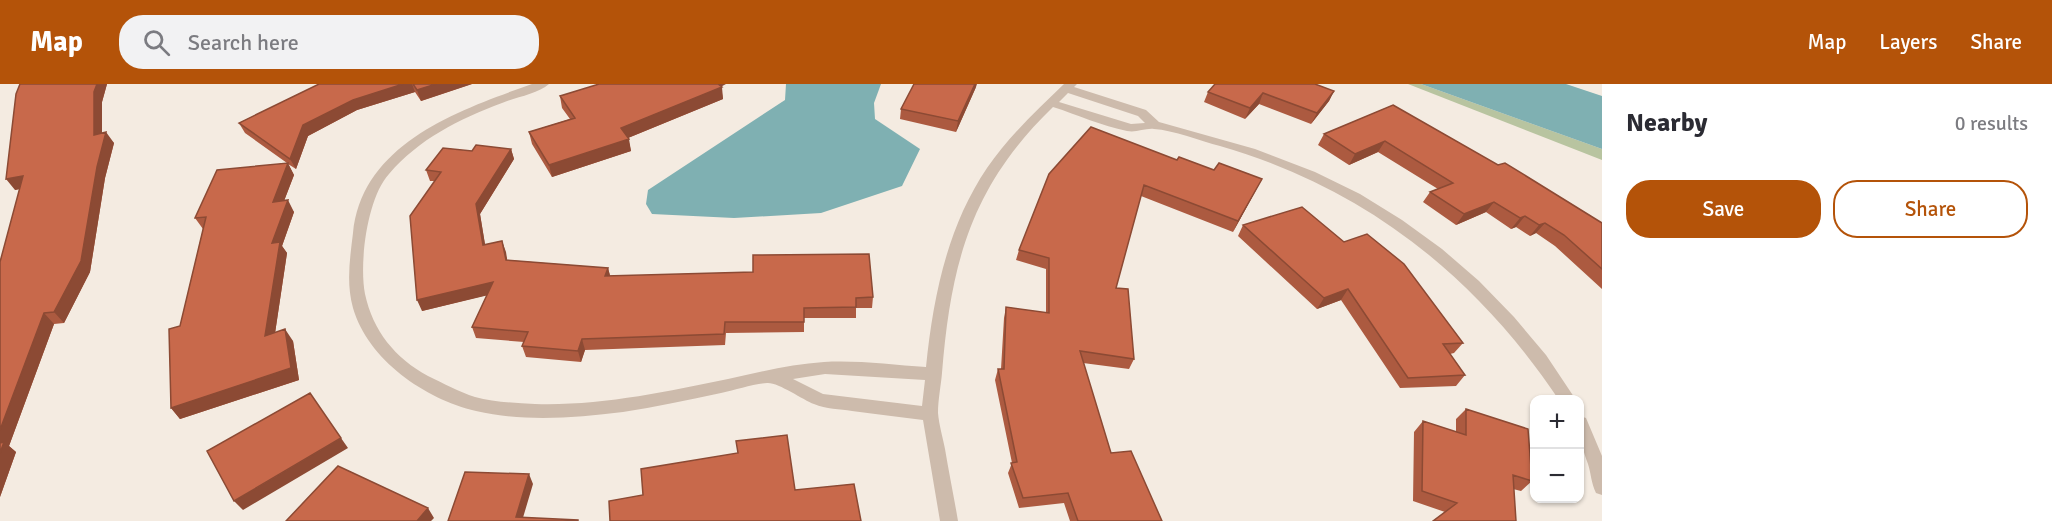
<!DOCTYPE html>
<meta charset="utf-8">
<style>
:root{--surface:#fff;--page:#f2f2f3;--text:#2b2b33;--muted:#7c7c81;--line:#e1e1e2;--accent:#b45309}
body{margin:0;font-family:Signika,sans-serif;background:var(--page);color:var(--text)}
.controls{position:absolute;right:18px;bottom:18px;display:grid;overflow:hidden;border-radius:12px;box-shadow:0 2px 4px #0004}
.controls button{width:54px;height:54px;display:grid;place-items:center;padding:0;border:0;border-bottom:2px solid var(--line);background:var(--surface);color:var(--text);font:30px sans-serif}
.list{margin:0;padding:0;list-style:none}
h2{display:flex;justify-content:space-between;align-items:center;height:78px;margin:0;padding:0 24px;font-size:26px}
h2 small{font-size:20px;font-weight:400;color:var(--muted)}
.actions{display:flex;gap:12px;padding:18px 24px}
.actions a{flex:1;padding:14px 0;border:2px solid var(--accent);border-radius:24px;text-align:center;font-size:21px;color:var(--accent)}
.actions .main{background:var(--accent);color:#fff}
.icon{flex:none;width:33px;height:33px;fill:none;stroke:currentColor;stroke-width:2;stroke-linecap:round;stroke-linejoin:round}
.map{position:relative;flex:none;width:1602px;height:437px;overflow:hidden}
header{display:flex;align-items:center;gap:36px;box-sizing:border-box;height:84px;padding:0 30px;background:var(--accent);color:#fff}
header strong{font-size:28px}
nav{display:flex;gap:33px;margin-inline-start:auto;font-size:21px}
.search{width:420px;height:54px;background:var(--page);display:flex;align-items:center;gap:15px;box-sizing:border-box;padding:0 21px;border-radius:24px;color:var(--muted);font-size:22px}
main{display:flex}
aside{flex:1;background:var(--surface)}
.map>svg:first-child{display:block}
.green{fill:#b8c4a0}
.water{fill:#7fb0b2}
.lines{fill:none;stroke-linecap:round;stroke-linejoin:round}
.minor{fill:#cdbbac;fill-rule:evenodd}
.wall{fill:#ac5a40}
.shaded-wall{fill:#8c4a34}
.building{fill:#c8694b;stroke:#8c4a34;stroke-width:1.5}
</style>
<header>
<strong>Map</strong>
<div class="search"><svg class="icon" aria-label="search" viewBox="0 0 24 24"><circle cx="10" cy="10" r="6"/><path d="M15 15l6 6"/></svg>Search here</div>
<nav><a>Map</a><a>Layers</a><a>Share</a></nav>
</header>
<main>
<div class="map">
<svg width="1602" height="437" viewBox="0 0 1602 437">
<rect width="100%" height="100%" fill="#f4ebe1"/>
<path class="green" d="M 1408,0 L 1421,0 L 1602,65 L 1602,76 Z"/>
<path class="water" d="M 786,0 L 881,0 L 874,19 L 875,35 L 920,65 L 902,102 L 821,129 L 734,134 L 652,130 L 646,120 L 648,106 L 785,16 Z
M 1421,0 L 1566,0 L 1602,12 L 1602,65 Z"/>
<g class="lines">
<path class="minor" d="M 532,0 L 549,0 C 538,10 516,13 502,19 C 459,35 419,55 389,90 C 367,114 359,179 365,210 C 373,247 395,274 428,292 C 443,299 459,308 475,313 C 493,318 515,319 535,320 C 600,322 665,308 728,295 C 759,288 792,280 824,278 C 857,276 893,281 926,283 C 933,214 947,143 987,84 C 1009,52 1037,26 1064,0 L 1077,0 L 1074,3 L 1146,26 L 1159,38 L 1255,65 L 1315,88 L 1360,110 L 1402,136 L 1442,165 L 1479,197 L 1514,233 L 1546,271 L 1576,316 L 1559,316 C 1476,192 1364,103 1220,62 C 1201,57 1173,46 1154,45 C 1145,44 1136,49 1127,47 C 1102,42 1078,31 1053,23 C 971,102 951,179 942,289 C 941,301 938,316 938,329 C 939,341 943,354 945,365 C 949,389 954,413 958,437 L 940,437 L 923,336 C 899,333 875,330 852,327 C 840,325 826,325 814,320 C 803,316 778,298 767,299 C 752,300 736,306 721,309 C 688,316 655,323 623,328 C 574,334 524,338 476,327 C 425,315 368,276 353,224 C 346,199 350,174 353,149 C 362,59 459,26 532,0 ZM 1068,9 L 1138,32 L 1145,39 L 1131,40 L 1059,18 ZM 825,290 L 925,296 L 922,322 L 823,310 L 793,295 Z
M 1580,332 L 1586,334 L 1602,372 L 1602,411 L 1596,409 C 1591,399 1591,389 1588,380 C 1582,363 1578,350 1580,332 Z"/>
</g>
<path class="wall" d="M 20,0 L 107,0 L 102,18 L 102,49 L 114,59 L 105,94 L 90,188 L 64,239 L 54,240 L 9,362 L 16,368 L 0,413 L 20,105 L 15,106 Z
M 319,0 L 472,0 L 421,17 L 415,8 L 357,26 L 308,52 L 296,85 L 288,80 L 294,91 L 284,117 L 294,128 L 282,162 L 287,169 L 275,249 L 293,257 L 299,296 L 180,335 L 171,324 L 180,242 L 203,145 L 195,134 L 287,79 L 245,49 L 239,39 Z
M 721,3 L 723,15 L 628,54 L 631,67 L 552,93 L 532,60 L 529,48 L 570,35 L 562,24 L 560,12 Z
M 976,3 L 956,48 L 900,35 L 901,25 Z
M 1334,7 L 1329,17 L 1311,40 L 1259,20 L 1245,35 L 1204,18 L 1208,8 Z
M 1393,21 L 1498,81 L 1602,139 L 1602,205 L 1555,162 L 1536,149 L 1530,152 L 1516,143 L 1511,145 L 1486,128 L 1456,141 L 1423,118 L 1430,108 L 1438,105 L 1378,68 L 1349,81 L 1318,61 L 1324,50 Z
M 511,65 L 514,75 L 480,130 L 485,161 L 502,157 L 507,176 L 608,184 L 610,192 L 873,213 L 872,224 L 856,224 L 856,234 L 804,234 L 804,248 L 726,249 L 725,261 L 585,266 L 581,278 L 526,273 L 522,262 L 524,258 L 476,254 L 472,243 L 487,211 L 422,227 L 434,97 L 430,97 L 426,86 L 472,67 Z
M 1177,76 L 1214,86 L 1256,106 L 1233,148 L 1141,112 L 1116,204 L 1134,275 L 1129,285 L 1083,279 L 1111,369 L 1162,437 L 1070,437 L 1064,419 L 1019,424 L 1008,389 L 1012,379 L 995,296 L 998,285 L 1001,285 L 1004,234 L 1006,223 L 1046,229 L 1046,185 L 1016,176 L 1019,166 Z
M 1243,141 L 1463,259 L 1454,269 L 1450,270 L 1465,291 L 1456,302 L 1400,304 L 1341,216 L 1317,225 L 1238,152 Z
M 1466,325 L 1532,397 L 1521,407 L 1513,405 L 1445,428 L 1413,417 L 1414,348 L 1423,337 L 1456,348 L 1456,335 Z"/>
<path class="shaded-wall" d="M 97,0 L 107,0 L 102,18 L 102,61 L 94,51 L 94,8 Z
M 403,0 L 412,0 L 415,8 L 357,26 L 308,52 L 296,85 L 290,75 L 303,41 L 353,16 Z
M 436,0 L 472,0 L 421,17 L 417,6 Z
M 713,0 L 726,0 L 715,6 L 722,3 L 723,15 L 623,56 L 621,44 Z
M 975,0 L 977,0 L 976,3 L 956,48 L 958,37 Z
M 1334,7 L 1329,17 L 1311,40 L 1317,29 Z
M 1263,9 L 1259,20 L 1245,35 L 1250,24 Z
M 106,48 L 114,59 L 105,94 L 90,188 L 64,239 L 54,228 Z
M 629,55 L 631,67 L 552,93 L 549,81 Z
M 1385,57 L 1378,68 L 1349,81 L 1355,70 Z
M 511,65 L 514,75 L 480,130 L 487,172 L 483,161 L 476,120 Z
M 288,79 L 294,91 L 279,130 L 273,118 Z
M 23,92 L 32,102 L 15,106 L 6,95 Z
M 1262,95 L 1256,106 L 1233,148 L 1238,137 Z
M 288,116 L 294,128 L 282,162 L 287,169 L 273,263 L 265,252 L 272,159 Z
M 1494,118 L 1486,128 L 1456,141 L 1464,130 Z
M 1525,132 L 1516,143 L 1511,145 L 1520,134 Z
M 1545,139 L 1536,149 L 1530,152 L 1539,141 Z
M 502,157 L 506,168 L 509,187 L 506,176 Z
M 608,184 L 611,195 L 605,192 Z
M 493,198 L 497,209 L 422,227 L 417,216 Z
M 1348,205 L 1341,216 L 1317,225 L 1324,214 Z
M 44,229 L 54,240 L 9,362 L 16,368 L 0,413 L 0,346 Z
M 285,245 L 293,257 L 299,296 L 180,335 L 171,324 Z
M 582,255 L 585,266 L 581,278 L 578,267 Z
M 341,354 L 348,364 L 243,426 L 234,417 Z
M 529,390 L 533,400 L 522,437 L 516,433 Z
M 428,424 L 434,434 L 431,437 L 417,437 Z"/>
<path class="building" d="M 20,0 L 97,0 L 94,8 L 94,51 L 106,48 L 97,83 L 81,177 L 54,228 L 44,229 L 0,346 L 0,178 L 23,92 L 6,95 L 16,10 Z
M 319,0 L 403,0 L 353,16 L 303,41 L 290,75 L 239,39 Z
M 413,0 L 436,0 L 417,6 Z
M 599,0 L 718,0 L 722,3 L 621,44 L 629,55 L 549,81 L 529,48 L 575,34 L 560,12 Z
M 914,0 L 975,0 L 958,37 L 901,25 Z
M 1215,0 L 1315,0 L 1334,7 L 1317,29 L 1263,9 L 1250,24 L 1208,8 Z
M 1393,21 L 1498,81 L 1505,79 L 1602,139 L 1602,185 L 1564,151 L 1545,139 L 1539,141 L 1525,132 L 1520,134 L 1494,118 L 1464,130 L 1430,108 L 1453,99 L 1385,57 L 1355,70 L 1324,50 Z
M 1091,43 L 1177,76 L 1179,73 L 1214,86 L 1219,79 L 1262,95 L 1238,137 L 1144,101 L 1116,204 L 1128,205 L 1134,275 L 1080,267 L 1111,369 L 1131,367 L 1162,437 L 1078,437 L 1068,409 L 1023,414 L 1011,379 L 1017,378 L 998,285 L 1004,285 L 1006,223 L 1049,229 L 1049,174 L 1019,166 L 1049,90 Z
M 476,61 L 511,65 L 476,120 L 483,161 L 502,157 L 506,176 L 608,184 L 605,192 L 753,188 L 753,171 L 869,170 L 873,213 L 856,214 L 856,223 L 804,224 L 804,238 L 725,238 L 724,250 L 582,255 L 578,267 L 522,262 L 528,248 L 472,243 L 493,198 L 417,216 L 410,132 L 441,88 L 426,86 L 443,64 L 472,67 Z
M 288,79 L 273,118 L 288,116 L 272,159 L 280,158 L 265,252 L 285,245 L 291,284 L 171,324 L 169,245 L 180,242 L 206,133 L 195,134 L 217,86 Z
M 1302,123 L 1344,158 L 1367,150 L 1404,180 L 1463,259 L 1443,260 L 1465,291 L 1408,294 L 1348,205 L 1324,214 L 1243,141 Z
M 310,309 L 341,354 L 234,417 L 207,367 Z
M 1466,325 L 1528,345 L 1532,397 L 1513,391 L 1516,437 L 1433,437 L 1457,419 L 1422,407 L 1423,337 L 1466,351 Z
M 787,351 L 795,406 L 854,400 L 861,437 L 610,437 L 609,417 L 643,411 L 641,385 L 738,369 L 736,357 Z
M 4,358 L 0,369 L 0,359 Z
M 338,382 L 428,424 L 417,437 L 286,437 Z
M 465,388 L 529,390 L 516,433 L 578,436 L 578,437 L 448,437 Z"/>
</svg>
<div class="controls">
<button>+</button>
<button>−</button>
</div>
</div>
<aside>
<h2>Nearby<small>0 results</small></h2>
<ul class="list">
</ul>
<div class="actions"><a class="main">Save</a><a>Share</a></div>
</aside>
</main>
